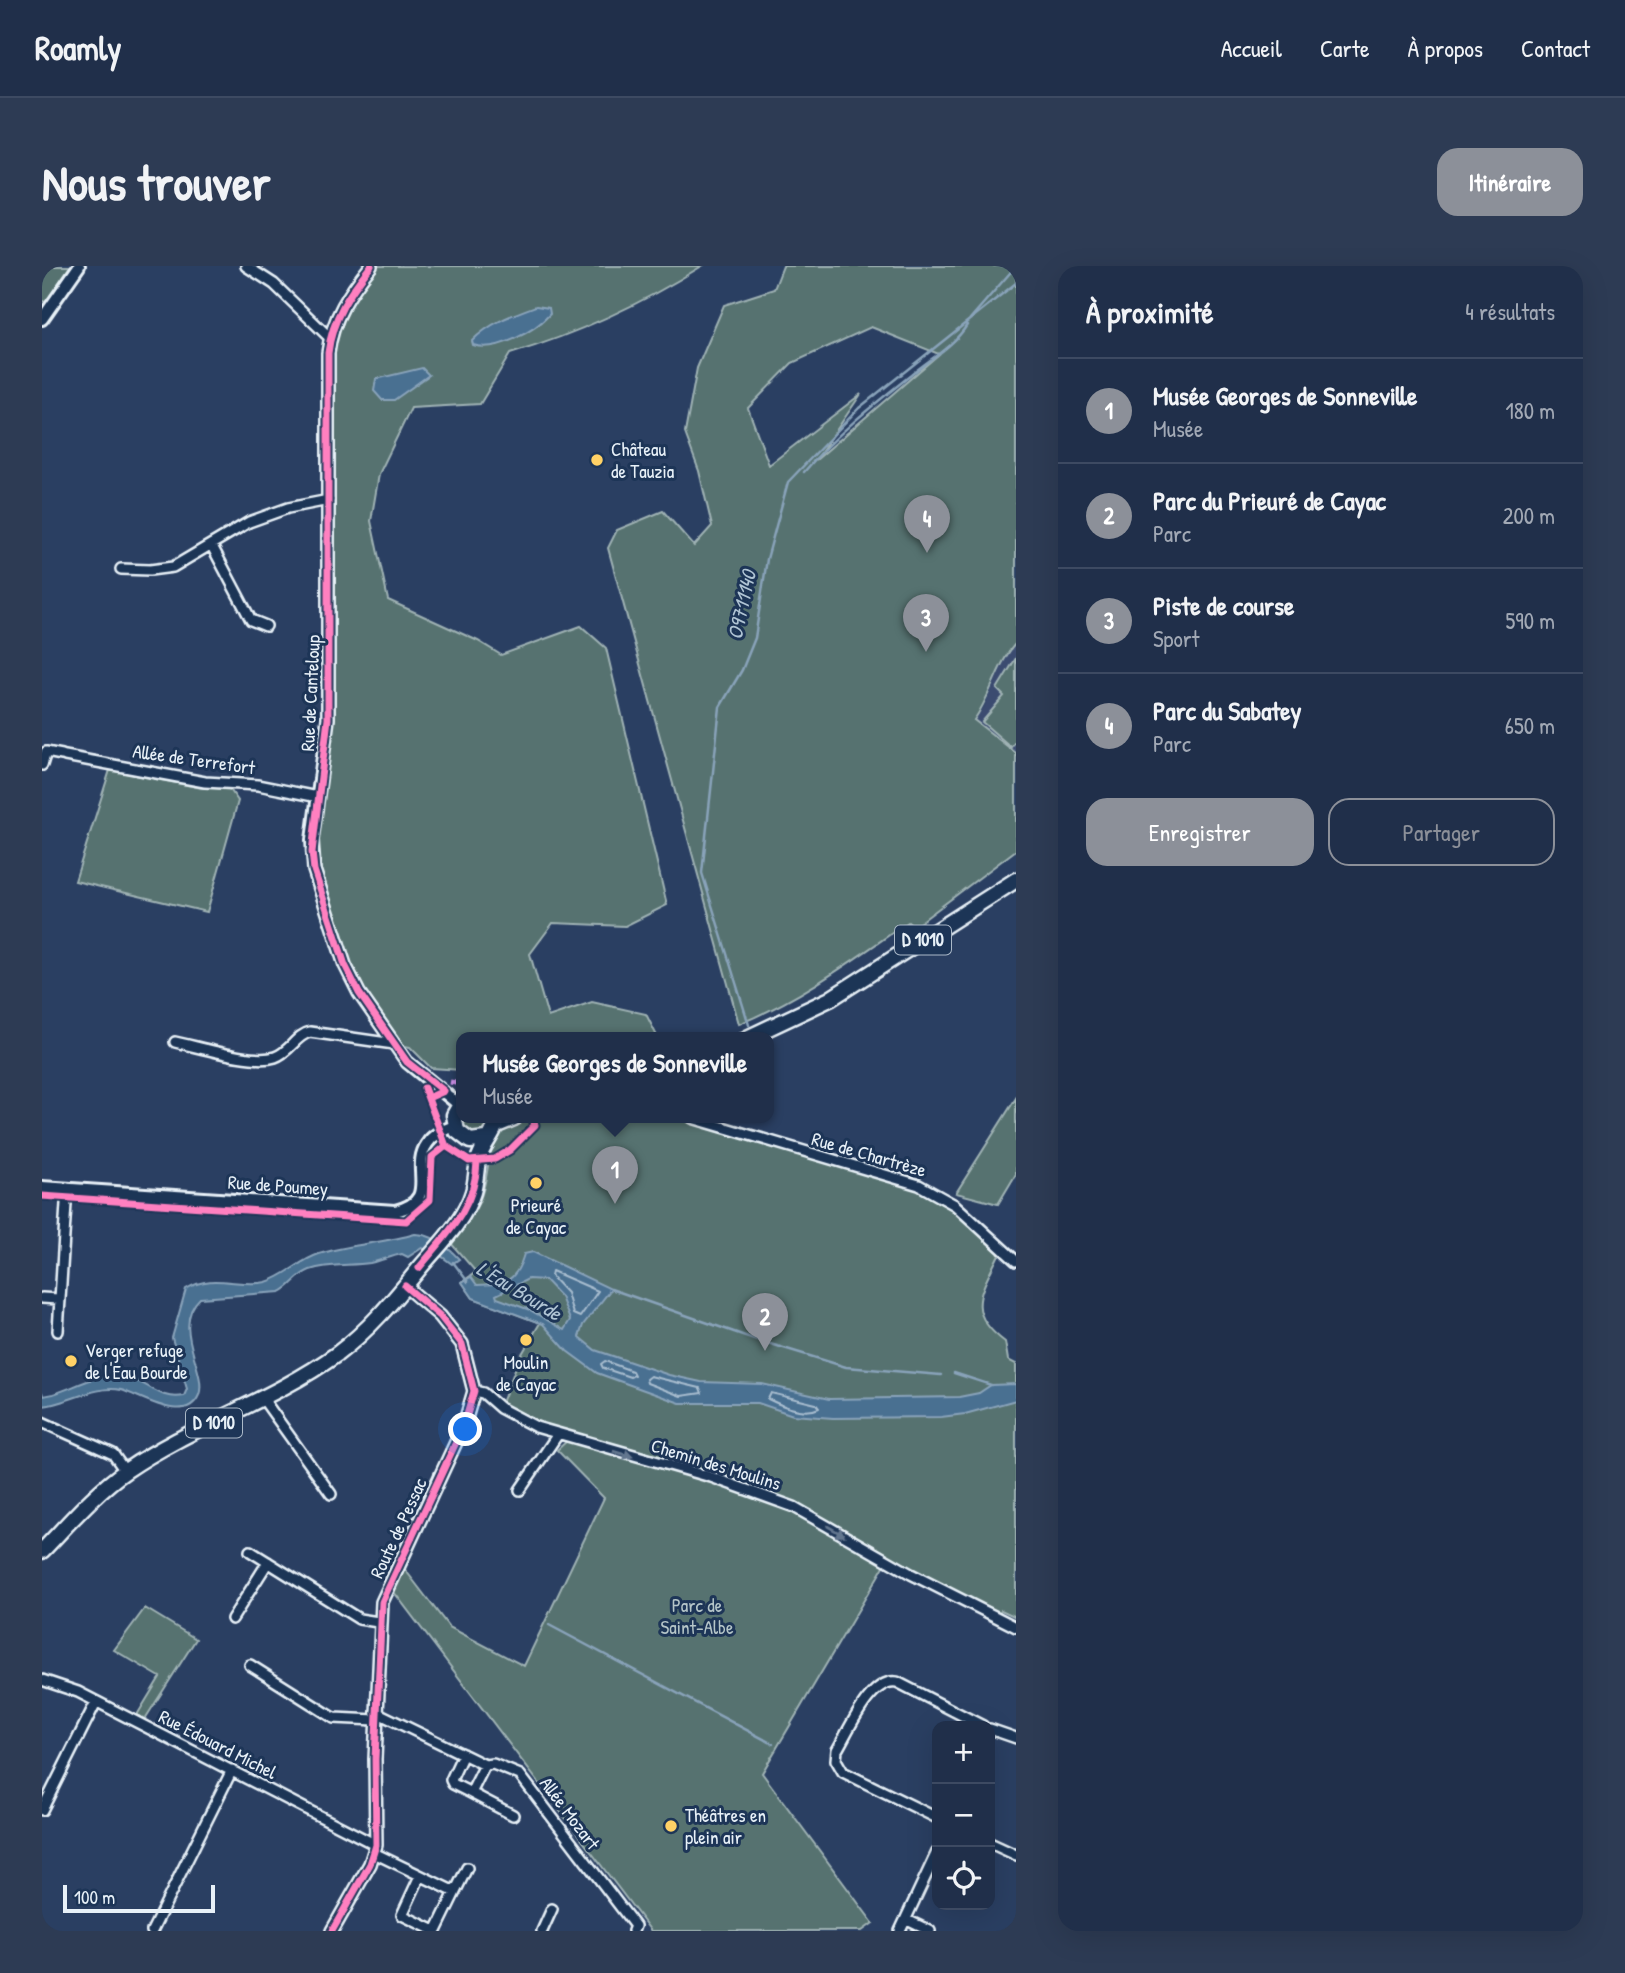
<!DOCTYPE html>
<html lang="fr">
<meta charset="utf-8">
<style>
:root{--surface:#202f4a;--page:#2d3b54;--text:#f1f3f6;--muted:#a2a9b5;--line:#3d4a62;--accent:#8c9099}
body{margin:0;font-family:"Patrick Hand",sans-serif;background:var(--page);color:var(--text)}
.controls{position:absolute;right:21px;bottom:21px;display:grid;overflow:hidden;border-radius:14px;box-shadow:0 7px 28px #0002}
.controls button{width:63px;height:63px;display:grid;place-items:center;padding:0;border:0;border-bottom:2px solid var(--line);background:var(--surface);color:var(--text);font:35px sans-serif}
.scale{position:absolute;left:21px;bottom:18px;width:152px;box-sizing:border-box;padding-left:7px;border:4px solid #e8f1f8;border-top:0;font-size:19px;line-height:24px;white-space:nowrap;color:#e8f1f8;-webkit-text-stroke:5px #1d3557;paint-order:stroke}
.you{position:absolute;left:424px;top:1164px;width:24px;height:24px;margin:-18px;border:5px solid #fff;border-radius:50%;background:#1a73e8;box-shadow:0 0 0 10px #1a73e833}
.badge{display:grid;place-items:center;width:46px;height:46px;border-radius:50%;background:var(--accent);color:#fff;font-size:23px;font-weight:700}
.pin{position:absolute;translate:-50% -58px;filter:drop-shadow(0 2px 4px #0008)}
.pin::after{content:'';position:absolute;top:37px;width:24px;height:21px;background:inherit;clip-path:polygon(0 0,100% 0,50% 100%)}
.popup{position:absolute;left:414px;top:766px;width:318px;height:91px;box-sizing:border-box;display:grid;place-content:center;border-radius:14px;background:var(--surface);filter:drop-shadow(0 2px 5px #0005);font-size:23px;white-space:nowrap;color:var(--muted)}
.popup b{font-size:26px;color:var(--text)}
.popup::after{content:'';position:absolute;left:50%;top:100%;margin-left:-14px;border:14px solid transparent;border-top-color:var(--surface)}
.list{margin:0;padding:0;list-style:none}
h2{display:flex;justify-content:space-between;align-items:center;height:91px;margin:0;padding:0 28px;font-size:30px}
h2 small{font-size:23px;font-weight:400;color:var(--muted)}
.list li{display:grid;grid-template-columns:46px 1fr auto;gap:21px;align-items:center;box-sizing:border-box;height:105px;padding:0 28px;border-top:2px solid var(--line)}
.list b{display:block;font-size:26px;white-space:nowrap}
.list p{margin:0;font-size:23px;white-space:nowrap;color:var(--muted)}
.list em{font-size:23px;font-style:normal;color:var(--muted)}
.actions{display:flex;gap:14px;padding:21px 28px}
.actions a{flex:1;padding:16px 0;border:2px solid var(--accent);border-radius:21px;text-align:center;font-size:24px;color:var(--accent)}
.actions .main{background:var(--accent);color:#fff}
.icon{flex:none;width:38px;height:38px;fill:none;stroke:currentColor;stroke-width:2;stroke-linecap:round;stroke-linejoin:round}
.map{position:relative;flex:none;width:974px;height:1665px;overflow:hidden;border-radius:21px}
header{display:flex;align-items:center;gap:42px;box-sizing:border-box;height:98px;padding:0 35px;background:var(--surface);border-bottom:2px solid var(--line)}
header strong{font-size:33px}
nav{display:flex;gap:38px;margin-inline-start:auto;font-size:24px}
.intro{display:flex;align-items:center;justify-content:space-between;box-sizing:border-box;height:168px;padding:0 42px}
h1{margin:0;font-size:49px}
.button{padding:18px 32px;border-radius:21px;background:var(--accent);color:#fff;font-size:24px;font-weight:700}
main{display:flex;gap:42px;padding:0 42px}
aside{flex:1;background:var(--surface);border-radius:21px;box-shadow:0 7px 28px #0002}
.map>svg:first-child{display:block}
.built{fill:#3a4b70}
.green{fill:#56726f;stroke:#9fb2b4;stroke-width:2;fill-rule:evenodd}
.water{fill:#496f91;stroke:#89a3ba;stroke-width:2;fill-rule:evenodd}
.lines{fill:none;stroke-linecap:round;stroke-linejoin:round}
.shore{stroke:#a8bdcf;stroke-width:2}
.stream{stroke:#89a3ba;stroke-width:2.5}
.minor-casing{stroke:#e8f1f8;stroke-width:14}
.tertiary-casing{stroke:#e8f1f8;stroke-width:16}
.primary-casing{stroke:#e8f1f8;stroke-width:19}
.minor{stroke:#1d3557;stroke-width:9}
.tertiary{stroke:#1d3557;stroke-width:10}
.primary{stroke:#1d3557;stroke-width:14}
.quiet{stroke:#d193ec;stroke-width:5;stroke-dasharray:10 5;stroke-linecap:butt}
.cycleway-casing{stroke:#1d3557;stroke-width:11}
.cycleway{stroke:#ff80c0;stroke-width:7}
.oneway{fill:#64778f}
.poi-dot{fill:#ffd166;stroke:#1d3557;stroke-width:2.5}
.labels{text-anchor:middle;stroke-width:6;stroke-linejoin:round;paint-order:stroke}
.shield{fill:#1d3557;stroke:#abb9c8;stroke-width:2}
.shield-label{font-size:18px;font-weight:bold;fill:#e8f1f8}
.poi-label{font-size:19px;fill:#e8f1f8;stroke:#1d3557;text-anchor:start}
.street-label{font-size:19px;fill:#e8f1f8;stroke:#1d3557}
.park-label{font-size:19px;fill:#b5c5c8;stroke:#1d3557}
.water-label{font-size:21px;font-style:italic;fill:#b0c4d4;stroke:#1d3557}
</style>
<header>
<strong>Roamly</strong>
<nav><a>Accueil</a><a>Carte</a><a>À propos</a><a>Contact</a></nav>
</header>
<div class="intro"><h1>Nous trouver</h1><a class="button">Itinéraire</a></div>
<main>
<div class="map">
<svg width="974" height="1665" viewBox="0 0 974 1665">
<rect width="100%" height="100%" fill="#2a3f62"/>
<filter id="ink" filterUnits="userSpaceOnUse"><feTurbulence type="fractalNoise" baseFrequency=".0143" numOctaves="2"/><feDisplacementMap in="SourceGraphic" scale="14" xChannelSelector="R" yChannelSelector="G"/><feConvolveMatrix kernelMatrix="1 2 1 2 8 2 1 2 1" color-interpolation-filters="sRGB"/></filter>
<g filter="url(#ink)">
<path class="built" d="M 974,377 L 974,487 L 932,454 L 942,441 L 966,386 Z"/>
<path class="green" d="M 0,0 L 28,0 L 4,36 L 0,35 Z
M 329,0 L 660,0 C 601,37 535,68 468,88 L 438,138 L 369,142 L 337,208 L 329,255 L 346,334 L 436,375 L 459,389 L 539,360 L 564,382 L 625,639 L 583,660 L 511,657 L 488,688 L 506,751 L 550,736 L 604,748 L 616,772 L 419,772 L 419,804 L 389,802 L 368,781 L 352,778 L 317,727 L 272,604 L 286,453 L 286,87 L 310,23 Z
M 741,0 L 974,0 L 974,377 C 955,398 949,430 932,454 L 974,487 L 974,584 L 872,661 L 866,656 C 811,694 759,733 697,758 L 566,282 L 575,264 L 621,245 L 652,280 L 670,260 L 657,205 L 643,167 L 655,102 L 682,39 L 732,23 ZM 829,61 L 897,88 L 774,194 L 819,128 L 727,199 L 706,142 L 750,97 Z
M 974,392 L 974,475 L 969,481 L 940,456 L 962,430 L 955,423 Z
M 68,504 L 160,522 L 187,522 L 196,535 L 165,646 L 33,615 Z
M 974,832 L 974,908 L 956,938 L 914,927 Z
M 419,852 L 450,852 L 444,866 L 433,870 L 423,866 Z
M 490,852 L 650,852 L 893,927 L 959,984 C 941,1024 920,1044 963,1076 L 966,1094 L 974,1098 L 974,1351 L 959,1344 L 953,1351 L 845,1295 L 720,1507 L 831,1657 L 820,1665 L 609,1665 L 352,1326 L 361,1301 L 407,1361 L 482,1400 L 562,1232 L 515,1184 L 527,1173 L 458,1142 L 477,1093 L 498,1057 L 431,1032 L 420,1016 L 434,1006 L 407,975 C 418,963 430,951 437,936 C 454,897 435,864 490,852 Z
M 103,1342 L 154,1373 L 103,1453 L 95,1449 L 118,1411 L 72,1384 Z"/>
<path class="water" d="M 494,40 L 507,42 L 508,48 C 493,65 454,87 431,79 L 430,75 C 447,57 472,48 494,40 Z
M 380,102 L 387,109 L 352,134 L 340,134 L 332,125 L 334,113 Z
M 373,968 C 390,968 406,981 417,993 L 410,998 L 399,990 L 380,982 L 366,991 L 360,988 C 349,990 339,995 328,997 C 308,1000 288,997 268,1004 C 254,1009 250,1021 238,1026 L 158,1032 C 128,1060 166,1106 157,1129 C 144,1160 98,1129 79,1124 C 54,1118 25,1138 0,1140 L 0,1126 L 1,1130 L 11,1128 C 32,1122 57,1106 80,1110 C 104,1113 115,1135 142,1130 L 145,1123 L 130,1072 L 144,1023 C 171,1006 196,1022 224,1016 C 243,1011 258,994 277,988 C 308,978 342,977 373,968 Z
M 491,986 L 569,1023 L 541,1059 L 537,1071 L 553,1084 L 627,1109 L 659,1116 L 720,1118 L 787,1133 L 917,1131 L 937,1127 L 949,1119 L 974,1118 L 974,1134 L 923,1148 L 899,1151 L 791,1152 L 751,1149 L 716,1137 L 638,1137 L 555,1107 L 525,1085 L 501,1058 L 431,1032 L 420,1016 L 429,1011 L 435,1019 C 464,1018 474,1016 482,988 ZM 486,1013 L 503,1014 L 519,1031 L 528,1054 L 522,1064 L 488,1044 L 455,1032 L 454,1029 Z"/>
<g class="lines">
<path class="shore" d="M 510,1005 L 556,1025 L 538,1051 L 531,1048 L 525,1027 L 509,1010 Z
M 563,1095 L 590,1105 L 592,1109 L 588,1111 L 561,1102 L 559,1098 Z
M 608,1110 L 658,1122 L 660,1127 L 639,1130 L 605,1117 L 604,1113 Z
M 729,1127 L 774,1138 L 777,1142 C 763,1149 740,1140 726,1133 Z"/>
<path class="stream" d="M 928,53 L 974,0
M 762,206 C 793,169 831,139 869,109 C 889,92 911,81 925,59
M 707,759 L 660,607 L 678,441 L 700,404 L 713,372 L 725,293 L 746,216 L 817,142 L 974,17
M 411,996 L 426,1016
M 569,1023 L 712,1073 L 804,1101 L 899,1109
M 912,1107 L 949,1119
M 507,1359 L 731,1478"/>
<g class="minor-casing">
<path id="minor" d="M 204,0 L 232,18 L 288,72
M 170,280 L 209,354 L 224,360
M 79,303 L 108,304 L 131,301 L 207,256 L 246,242 L 287,234
M 23,490 L 163,516 L 216,519 L 276,531
M 0,499 L 4,486 L 20,489
M 133,776 C 157,781 211,798 233,791 C 248,786 254,769 268,766 L 352,778
M 650,852 L 877,919 L 913,939 L 974,995
M 0,1032 L 16,1033
M 16,1065 L 25,922
M 432,1125 L 441,1127 L 458,1142 L 494,1161 L 669,1211 L 752,1241 L 869,1308 L 974,1361
M 221,1133 L 289,1228
M 0,1156 L 71,1188 L 83,1205
M 478,1224 L 516,1168
M 208,1285 L 317,1353 L 336,1356
M 190,1353 L 226,1296
M 208,1399 L 292,1452 L 334,1454
M 0,1414 L 36,1426 L 334,1579
M 334,1446 L 443,1499 L 451,1498 L 478,1509 L 593,1660 L 591,1665
M 948,1463 L 974,1472
M 421,1488 L 409,1514 L 411,1518 L 429,1527 L 443,1499
M 429,1527 L 471,1549
M 0,1544 L 54,1436
M 895,1552 L 801,1506 L 794,1494 L 795,1484 C 807,1464 829,1411 855,1416 L 941,1460
M 948,1577 L 974,1589
M 332,1587 L 413,1626 L 394,1665
M 378,1610 L 360,1649 L 393,1665
M 413,1626 L 425,1602
M 865,1654 L 888,1665
M 110,1665 L 190,1504
M 500,1665 L 510,1643
M 858,1665 L 895,1586"/>
</g>
<g class="tertiary-casing">
<path id="tertiary" d="M 329,0 C 308,26 290,52 286,87 L 286,453 L 270,574 L 272,604 L 303,699 L 317,727 L 365,796 L 417,839
M 0,53 L 37,0
M 0,921 L 353,945 C 399,934 367,903 385,878 C 391,868 403,864 412,860
M 290,1665 L 328,1598 L 334,1579 L 333,1493 L 340,1336 L 422,1159 L 432,1125 L 420,1078 L 398,1050 L 363,1020"/>
</g>
<g class="primary-casing">
<path id="primary" d="M 705,772 L 788,733 L 974,614
M 419,837 L 412,849 L 415,865 L 428,875 L 444,873
M 455,859 L 472,852
M 0,1285 C 27,1257 53,1226 85,1204 C 151,1159 230,1135 295,1088 C 327,1064 351,1035 376,1004 C 395,981 422,956 431,926 C 434,916 434,905 436,895 C 440,878 454,868 455,852"/>
</g>
<use href="#minor" class="minor"/>
<use href="#tertiary" class="tertiary"/>
<use href="#primary" class="primary"/>
<path class="quiet" d="M 408,816 L 419,818"/>
<g class="cycleway-casing">
<path id="cycleway" d="M 329,0 C 308,26 290,52 286,87 L 286,453 L 270,586 L 272,604 L 303,699 L 317,727 L 365,796 L 402,825 L 386,832
M 382,822 L 404,880 L 427,895 L 453,893 L 468,884 L 493,859 L 491,852
M 0,930 L 364,955 L 388,934 L 390,891 L 404,880
M 377,1002 C 404,969 434,941 435,896
M 290,1665 L 328,1598 L 334,1579 L 333,1493 L 340,1336 L 422,1159 L 432,1125 L 420,1078 L 398,1050 L 363,1020"/>
</g>
<use href="#cycleway" class="cycleway"/>
</g>
<defs><path id="oneway-solid" d="M-6-.8H1V-3.2L6.5 0L1 3.2V.8H-6Z" transform="scale(1.75)"/></defs>
<g class="oneway">
<use href="#oneway-solid" transform="translate(581 1188) rotate(16)"/>
<use href="#oneway-solid" transform="translate(794 1265) rotate(30)"/>
</g>
</g>
<g class="poi-dot">
<circle cx="555" cy="194" r="7"/>
<circle cx="494" cy="917" r="7"/>
<circle cx="484" cy="1074" r="7"/>
<circle cx="29" cy="1095" r="7"/>
<circle cx="629" cy="1560" r="7"/>
</g>
<g class="labels">
<g class="shield">
<rect x="853" y="659.5" width="56" height="29" rx="5"/>
<rect x="144" y="1142.5" width="56" height="29" rx="5"/>
</g>
<g class="shield-label">
<text x="881" y="680">D 1010</text>
<text x="172" y="1163">D 1010</text>
</g>
<g class="poi-label">
<text x="569" y="190">Château<tspan x="569" dy="22">de Tauzia</tspan></text>
<text x="494" y="946" text-anchor="middle">Prieuré<tspan x="494" dy="22">de Cayac</tspan></text>
<text x="43" y="1091">Verger refuge<tspan x="43" dy="22">de l'Eau Bourde</tspan></text>
<text x="484" y="1103" text-anchor="middle">Moulin<tspan x="484" dy="22">de Cayac</tspan></text>
<text x="643" y="1556">Théâtres en<tspan x="643" dy="22">plein air</tspan></text>
</g>
<g class="street-label">
<text transform="translate(268 427) rotate(-87)" y="7">Rue de Canteloup</text>
<text transform="translate(152 493) rotate(8)" y="7">Allée de Terrefort</text>
<text transform="translate(827 888) rotate(16)" y="7">Rue de Chartrèze</text>
<text transform="translate(236 919) rotate(4)" y="7">Rue de Poumey</text>
<text transform="translate(674 1198) rotate(17)" y="7">Chemin des Moulins</text>
<text transform="translate(356 1262) rotate(-65)" y="7">Route de Pessac</text>
<text transform="translate(176 1478) rotate(27)" y="7">Rue Édouard Michel</text>
<text transform="translate(528 1547) rotate(53)" y="7">Allée Mozart</text>
</g>
<g class="park-label">
<text x="655" y="1346">Parc de<tspan x="655" dy="22">Saint-Albe</tspan></text>
</g>
<g class="water-label">
<text transform="translate(700 339) rotate(-78)" y="7">O9711140</text>
<text transform="translate(477 1025) rotate(31)" y="7">L'Eau Bourde</text>
</g>
</g>
</svg>
<div class="controls">
<button>+</button>
<button>−</button>
<button><svg class="icon" aria-label="locate" viewBox="0 0 24 24"><circle cx="12" cy="12" r="6"/><path d="M12 2v4M12 18v4M2 12h4M18 12h4"/></svg></button>
</div>
<div class="scale">100 m</div>
<div class="you"></div>
<div class="pin badge" style="left:573px;top:938px">1</div>
<div class="popup"><b>Musée Georges de Sonneville</b>Musée</div>
<div class="pin badge" style="left:723px;top:1085px">2</div>
<div class="pin badge" style="left:884px;top:386px">3</div>
<div class="pin badge" style="left:885px;top:287px">4</div>
</div>
<aside>
<h2>À proximité<small>4 résultats</small></h2>
<ul class="list">
<li><span class="badge">1</span><div><b>Musée Georges de Sonneville</b><p>Musée</p></div><em>180 m</em></li>
<li><span class="badge">2</span><div><b>Parc du Prieuré de Cayac</b><p>Parc</p></div><em>200 m</em></li>
<li><span class="badge">3</span><div><b>Piste de course</b><p>Sport</p></div><em>590 m</em></li>
<li><span class="badge">4</span><div><b>Parc du Sabatey</b><p>Parc</p></div><em>650 m</em></li>
</ul>
<div class="actions"><a class="main">Enregistrer</a><a>Partager</a></div>
</aside>
</main>
